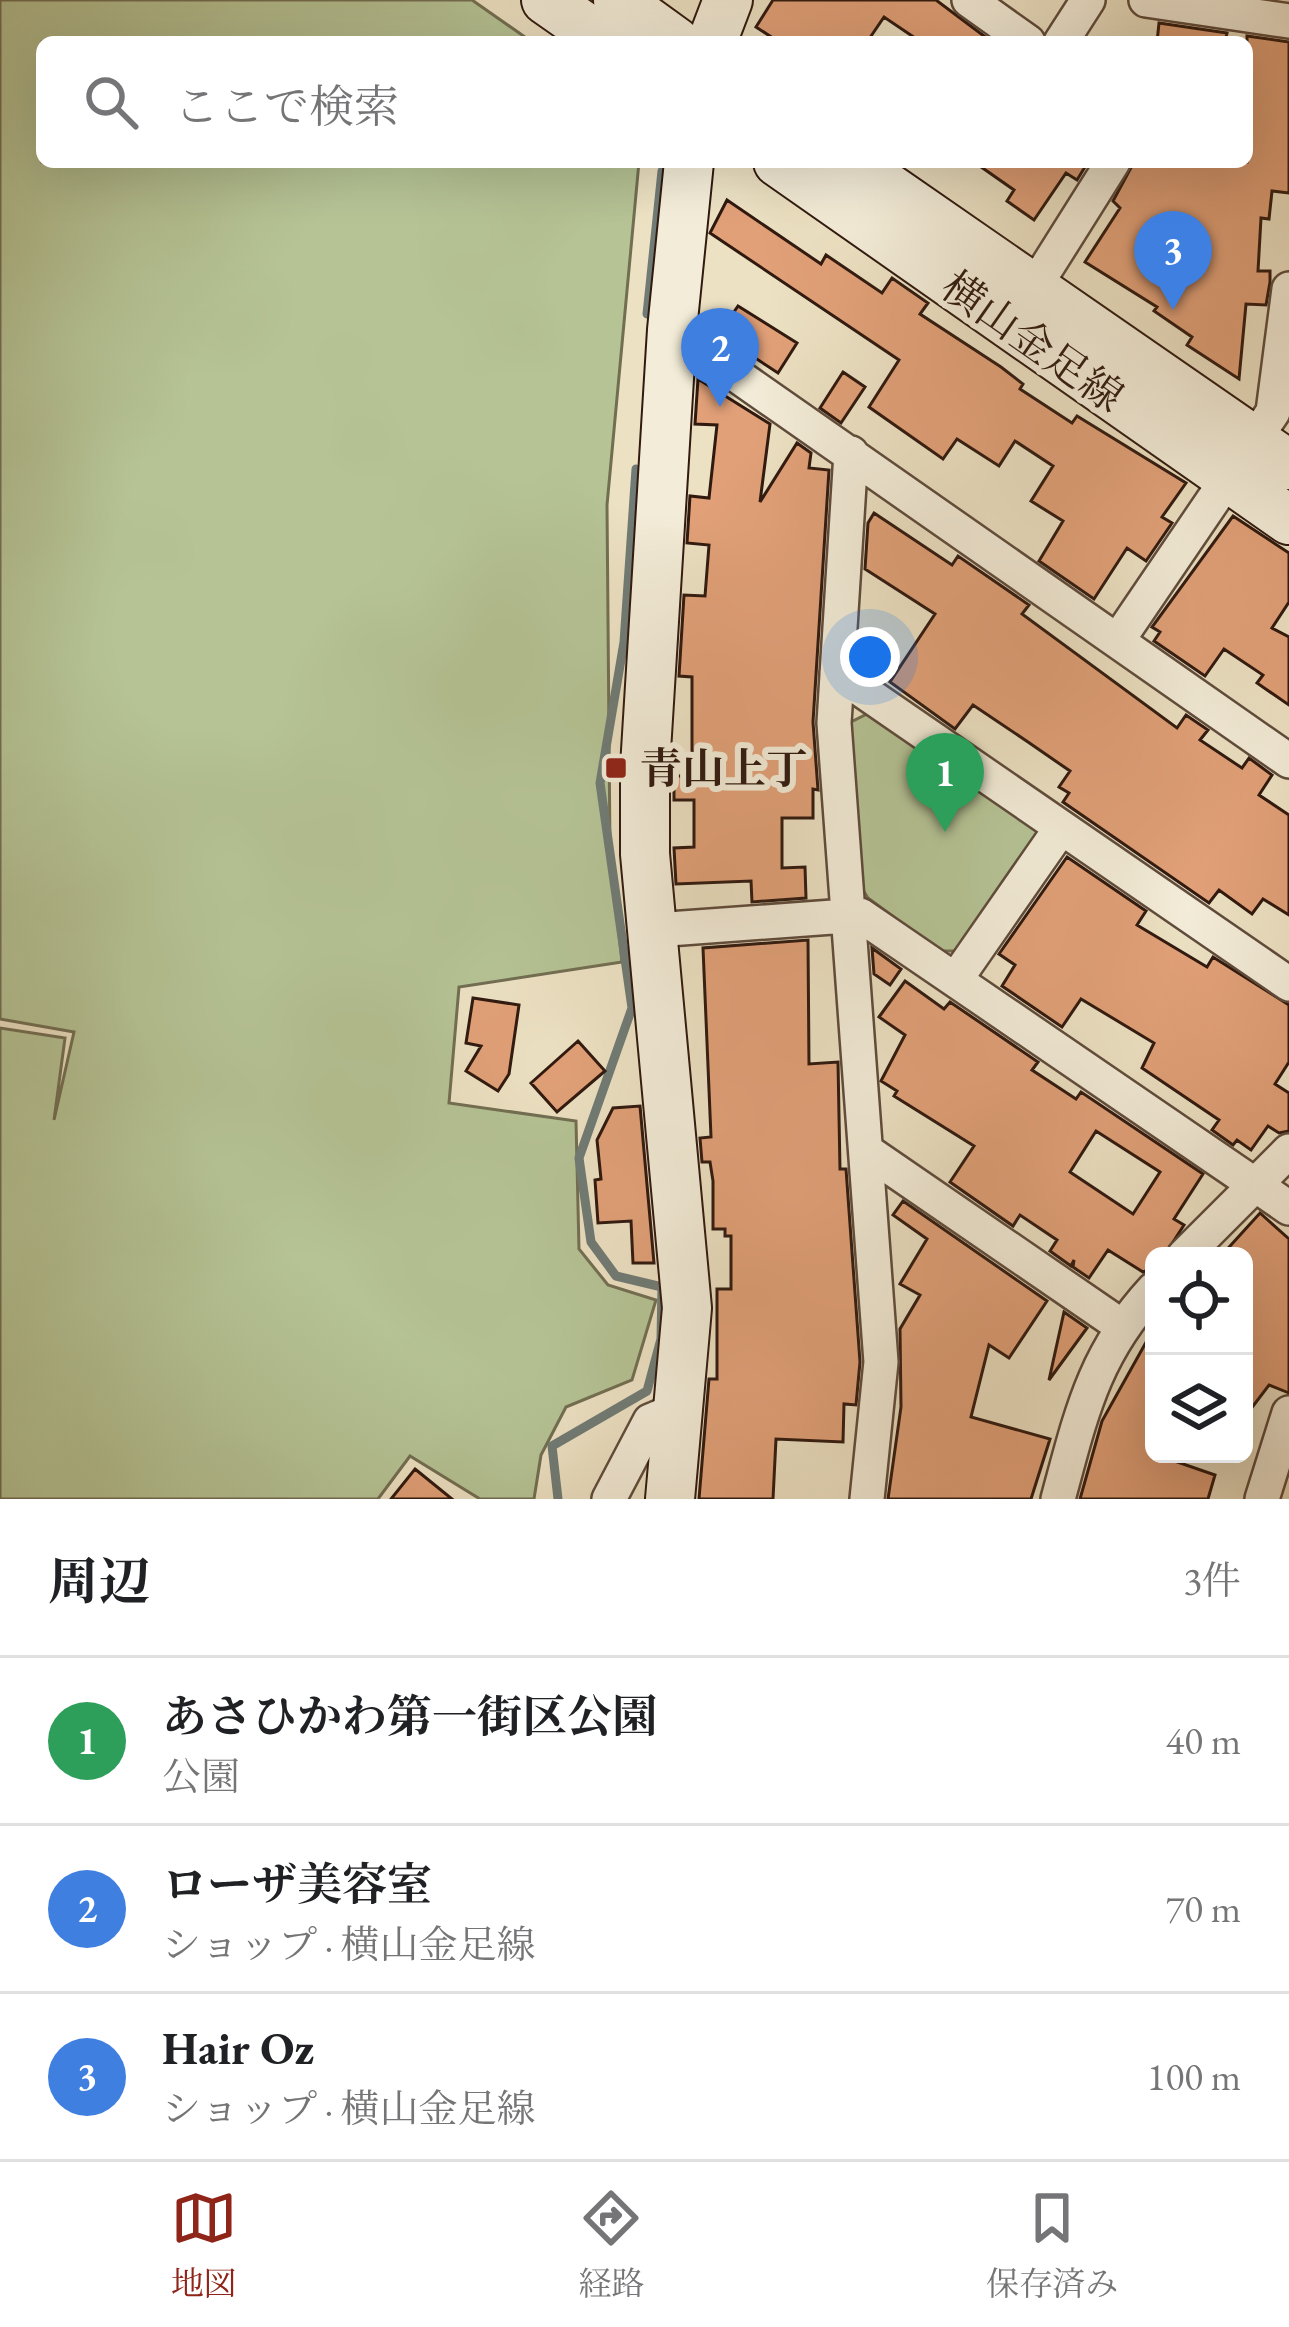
<!DOCTYPE html>
<html lang="ja">
<meta charset="utf-8">
<style>
:root{--surface:#fff;--page:#f6f6f6;--text:#202124;--muted:#757577;--line:#e0e0e0;--accent:#8f2418}
body{margin:0;font-family:"EB Garamond","Noto Serif JP",serif;background:var(--page);color:var(--text)}
.controls{position:absolute;right:36px;bottom:36px;display:grid;overflow:hidden;border-radius:18px;box-shadow:0 12px 48px #0002}
.controls button{width:108px;height:108px;display:grid;place-items:center;padding:0;border:0;border-bottom:3px solid var(--line);background:var(--surface);color:var(--text);font:60px sans-serif}
.you{position:absolute;left:870px;top:657px;width:42px;height:42px;margin:-30px;border:9px solid #fff;border-radius:50%;background:#1a73e8;box-shadow:0 0 0 18px #1a73e833}
.badge{display:grid;place-items:center;width:78px;height:78px;border-radius:50%;background:var(--accent);color:#fff;font-size:39px;font-weight:700}
.pin{position:absolute;translate:-50% -99px;filter:drop-shadow(0 3px 6px #0008)}
.pin::after{content:'';position:absolute;top:63px;width:42px;height:36px;background:inherit;clip-path:polygon(0 0,100% 0,50% 100%)}
.list{margin:0;padding:0;list-style:none}
h2{display:flex;justify-content:space-between;align-items:center;height:156px;margin:0;padding:0 48px;font-size:51px}
h2 small{font-size:39px;font-weight:400;color:var(--muted)}
.list li{display:grid;grid-template-columns:78px 1fr auto;gap:36px;align-items:center;box-sizing:border-box;height:168px;padding:0 48px;border-top:3px solid var(--line)}
.list b{display:block;font-size:45px;white-space:nowrap}
.list p{margin:0;font-size:39px;white-space:nowrap;color:var(--muted)}
.list em{font-size:39px;font-style:normal;color:var(--muted)}
.icon{flex:none;width:66px;height:66px;fill:none;stroke:currentColor;stroke-width:2;stroke-linecap:round;stroke-linejoin:round}
.map{position:relative;flex:none;width:1289px;height:1499px;overflow:hidden}
.search{position:absolute;background:var(--surface);box-shadow:0 12px 48px #0002;left:36px;right:36px;top:36px;height:132px;display:flex;align-items:center;gap:30px;box-sizing:border-box;padding:0 42px;border-radius:18px;color:var(--muted);font-size:45px}
.sheet{height:660px;background:var(--surface)}
nav{display:flex;justify-content:space-around;align-items:center;box-sizing:border-box;height:168px;border-top:3px solid var(--line);background:var(--surface);font-size:33px;color:var(--muted)}
nav a{display:grid;justify-items:center;gap:6px}
nav .on{color:var(--accent)}
.map>svg:first-child{display:block}
.green{fill:#b5c395;stroke:#726e52;stroke-width:3}
.lines{fill:none;stroke-linecap:round;stroke-linejoin:round}
.stream{stroke:#707b75;stroke-width:9}
.building{fill:#e1a078;stroke:#30190f;stroke-width:3;fill-rule:evenodd}
.street-casing{stroke:#5f4b3c;stroke-width:38}
.secondary-casing{stroke:#30190f;stroke-width:52}
.street{stroke:#f3ecd8;stroke-width:33}
.secondary{stroke:#f3ecd8;stroke-width:48}
.poi-dot{fill:#8f2418;stroke:#f3ecd8;stroke-width:4.5}
.labels{text-anchor:middle;stroke-width:12;stroke-linejoin:round;paint-order:stroke}
.street-label{font-size:42px;fill:#30190f;stroke:#f3ecd8}
.poi-label{font-size:42px;font-weight:bold;fill:#30190f;stroke:#f3ecd8;text-anchor:start}
</style>
<div class="map">
<svg width="1289" height="1499" viewBox="0 0 1289 1499">
<rect width="100%" height="100%" fill="#ece1c3"/>
<filter id="stains"><feTurbulence type="fractalNoise" baseFrequency=".00167" numOctaves="4"/><feColorMatrix values="0 0 0 0 .2 0 0 0 0 .09 0 0 0 0 .02 0 0 0 .5 -.17"/></filter>
<radialGradient id="worn" r=".72"><stop offset=".6" stop-color="#630" stop-opacity="0"/><stop offset="1" stop-color="#630" stop-opacity=".3"/></radialGradient>
<path class="green" d="M 0,0 L 472,0 L 532,42 L 42,42 L 42,162 L 639,162 L 607,505 L 610,849 L 622,962 L 459,987 L 449,1103 L 576,1121 L 579,1249 L 608,1285 L 656,1300 L 632,1380 L 566,1407 L 541,1455 L 534,1499 L 480,1499 L 410,1456 L 378,1499 L 0,1499 L 0,1028 L 65,1038 L 54,1120 L 74,1032 L 0,1019 Z
M 869,713 L 1037,826 L 1039,838 L 959,951 L 940,951 L 868,898 L 854,876 L 851,722 Z"/>
<g class="lines">
<path class="stream" d="M 647,314 L 662,171
M 558,1499 L 552,1446 L 647,1391 L 661,1339 L 662,1287 L 616,1276 L 591,1242 L 579,1158 L 632,1008 L 600,783 L 624,642 L 636,469"/>
</g>
<path class="building" d="M 773,0 L 936,0 L 992,42 L 921,42 L 884,17 L 867,42 L 779,42 L 756,27 Z
M 1159,23 L 1227,33 L 1225,42 L 1157,42 Z
M 1247,36 L 1289,42 L 1289,193 L 1272,191 L 1269,219 L 1261,218 L 1258,271 L 1270,271 L 1270,282 L 1266,305 L 1246,304 L 1239,379 L 1187,345 L 1192,337 L 1154,311 L 1157,307 L 1085,262 L 1120,208 L 1113,201 L 1134,162 L 1247,162 Z
M 974,162 L 1088,162 L 1077,180 L 1066,173 L 1034,220 L 1007,201 L 1014,190 Z
M 727,200 L 821,264 L 826,255 L 882,293 L 892,278 L 928,303 L 920,314 L 1001,367 L 1023,384 L 1020,389 L 1072,423 L 1077,416 L 1186,483 L 1162,517 L 1172,523 L 1146,561 L 1127,548 L 1094,599 L 1039,561 L 1063,521 L 1031,501 L 1053,466 L 1015,441 L 999,466 L 957,439 L 943,459 L 869,407 L 899,360 L 710,233 Z
M 738,306 L 797,343 L 778,373 L 719,334 Z
M 843,372 L 865,387 L 841,423 L 820,408 Z
M 698,379 L 770,424 L 760,502 L 797,443 L 811,453 L 809,468 L 829,470 L 813,722 L 818,790 L 813,789 L 813,818 L 782,818 L 782,868 L 805,867 L 806,898 L 752,902 L 751,881 L 676,884 L 674,848 L 694,847 L 694,800 L 674,800 L 674,776 L 692,776 L 692,677 L 679,676 L 684,595 L 705,596 L 709,545 L 687,543 L 690,496 L 709,498 L 717,425 L 695,424 Z
M 874,513 L 952,565 L 958,556 L 1029,605 L 1022,614 L 1177,728 L 1186,715 L 1208,730 L 1200,740 L 1242,768 L 1249,758 L 1272,775 L 1259,795 L 1289,815 L 1289,915 L 1263,899 L 1252,914 L 1219,890 L 1209,903 L 1063,802 L 1069,793 L 1059,787 L 1070,771 L 1028,742 L 973,705 L 955,729 L 890,682 L 935,614 L 865,569 L 868,523 Z
M 1233,516 L 1289,553 L 1289,602 L 1272,628 L 1289,637 L 1289,705 L 1257,683 L 1263,675 L 1224,649 L 1205,676 L 1154,641 L 1160,632 L 1152,627 Z
M 1067,857 L 1146,911 L 1137,925 L 1207,967 L 1213,957 L 1289,1005 L 1289,1062 L 1275,1084 L 1289,1093 L 1289,1131 L 1279,1133 L 1268,1126 L 1251,1150 L 1237,1140 L 1233,1145 L 1212,1130 L 1219,1120 L 1142,1068 L 1154,1043 L 1081,999 L 1062,1027 L 1002,986 L 1015,965 L 999,954 Z
M 808,940 L 809,1064 L 838,1062 L 840,1169 L 846,1169 L 860,1362 L 856,1405 L 844,1404 L 843,1442 L 776,1439 L 773,1499 L 699,1499 L 709,1379 L 717,1379 L 717,1289 L 731,1289 L 731,1236 L 725,1236 L 725,1229 L 713,1229 L 713,1181 L 710,1162 L 702,1162 L 700,1138 L 711,1137 L 703,948 Z
M 872,948 L 901,969 L 890,985 L 874,974 Z
M 905,981 L 944,1009 L 950,1002 L 1038,1062 L 1032,1070 L 1076,1099 L 1081,1092 L 1203,1174 L 1174,1219 L 1184,1225 L 1164,1256 L 1154,1256 L 1154,1268 L 1143,1272 L 1108,1250 L 1089,1278 L 1073,1267 L 1074,1260 L 1071,1266 L 1050,1251 L 1057,1240 L 1020,1215 L 1013,1226 L 950,1182 L 974,1146 L 894,1096 L 897,1091 L 881,1081 L 905,1035 L 879,1017 ZM 1096,1131 L 1160,1172 L 1133,1214 L 1070,1172 Z
M 473,998 L 519,1005 L 509,1074 L 498,1091 L 466,1071 L 481,1046 L 466,1043 Z
M 578,1041 L 605,1071 L 557,1112 L 531,1083 Z
M 640,1106 L 654,1263 L 633,1263 L 631,1221 L 598,1223 L 595,1180 L 601,1179 L 597,1140 L 613,1108 Z
M 903,1201 L 1047,1301 L 1009,1358 L 989,1345 L 971,1417 L 1050,1439 L 1031,1499 L 888,1499 L 901,1407 L 900,1329 L 920,1295 L 900,1284 L 927,1239 L 893,1215 Z
M 1260,1213 L 1289,1239 L 1289,1393 L 1269,1385 L 1244,1418 L 1244,1256 L 1221,1256 Z
M 1064,1312 L 1087,1328 L 1049,1380 Z
M 1154,1328 L 1154,1454 L 1215,1475 L 1208,1499 L 1080,1499 L 1102,1421 Z
M 415,1469 L 452,1499 L 391,1499 Z"/>
<g class="lines">
<g class="street-casing">
<path id="street" d="M 969,0 L 1028,42
M 1146,0 L 1289,21
M 1061,42 L 1088,0
M 1035,286 L 1113,162
M 672,330 L 1289,761
M 851,453 L 834,723 L 881,1362 L 867,1499
M 1118,640 L 1273,412 L 1289,289
M 837,673 L 1289,984
M 655,930 L 860,915 L 1289,1208
M 956,979 L 1061,828
M 868,1152 L 1120,1325
M 1184,1256 L 1289,1151
M 609,1499 L 650,1421 L 681,1408
M 1058,1499 C 1081,1415 1093,1355 1154,1289
M 1262,1499 L 1289,1413"/>
</g>
<g class="secondary-casing">
<path id="secondary" d="M 546,0 L 606,42
M 618,0 L 676,42
M 712,42 L 728,0
M 778,162 L 1289,520
M 851,162 L 1289,465
M 670,1499 L 687,1308 L 645,854 L 645,767 L 672,330 L 689,162"/>
</g>
<use href="#street" class="street"/>
<use href="#secondary" class="secondary"/>
</g>
<rect class="poi-dot" x="604" y="756" width="24" height="24" rx="6"/>
<g class="labels">
<g class="street-label">
<text transform="translate(1033 341) rotate(35)" y="15">横山金足線</text>
</g>
<g class="poi-label">
<text x="640" y="783">青山上丁</text>
</g>
</g>
<rect width="100%" height="100%" filter="url(#stains)"/>
<rect width="100%" height="100%" fill="url(#worn)"/>
</svg>
<div class="controls">
<button><svg class="icon" aria-label="locate" viewBox="0 0 24 24"><circle cx="12" cy="12" r="6"/><path d="M12 2v4M12 18v4M2 12h4M18 12h4"/></svg></button>
<button><svg class="icon" aria-label="layers" viewBox="0 0 24 24"><path d="M12 4l9 5-9 5-9-5zM3 14l9 5 9-5"/></svg></button>
</div>
<div class="you"></div>
<div class="pin badge" style="left:945px;top:832px;background:#2e9e5b">1</div>
<div class="pin badge" style="left:720px;top:407px;background:#3f7fe0">2</div>
<div class="pin badge" style="left:1173px;top:310px;background:#3f7fe0">3</div>
<div class="search"><svg class="icon" aria-label="search" viewBox="0 0 24 24"><circle cx="10" cy="10" r="6"/><path d="M15 15l6 6"/></svg>ここで検索</div>
</div>
<section class="sheet">
<h2>周辺<small>3件</small></h2>
<ul class="list">
<li><span class="badge" style="background:#2e9e5b">1</span><div><b>あさひかわ第一街区公園</b><p>公園</p></div><em>40 m</em></li>
<li><span class="badge" style="background:#3f7fe0">2</span><div><b>ローザ美容室</b><p>ショップ · 横山金足線</p></div><em>70 m</em></li>
<li><span class="badge" style="background:#3f7fe0">3</span><div><b>Hair Oz</b><p>ショップ · 横山金足線</p></div><em>100 m</em></li>
</ul>
</section>
<nav>
<a class="on"><svg class="icon" aria-label="map" viewBox="0 0 24 24"><path d="M3 6l6-2 6 2 6-2v14l-6 2-6-2-6 2zM9 4v14M15 6v14"/></svg>地図</a>
<a><svg class="icon" aria-label="directions" viewBox="0 0 24 24"><path d="M12 3l9 9-9 9-9-9zM9 14v-3h6M13 9l2 2-2 2"/></svg>経路</a>
<a><svg class="icon" aria-label="saved" viewBox="0 0 24 24"><path d="M7 4h10v16l-5-4-5 4z"/></svg>保存済み</a>
</nav>
